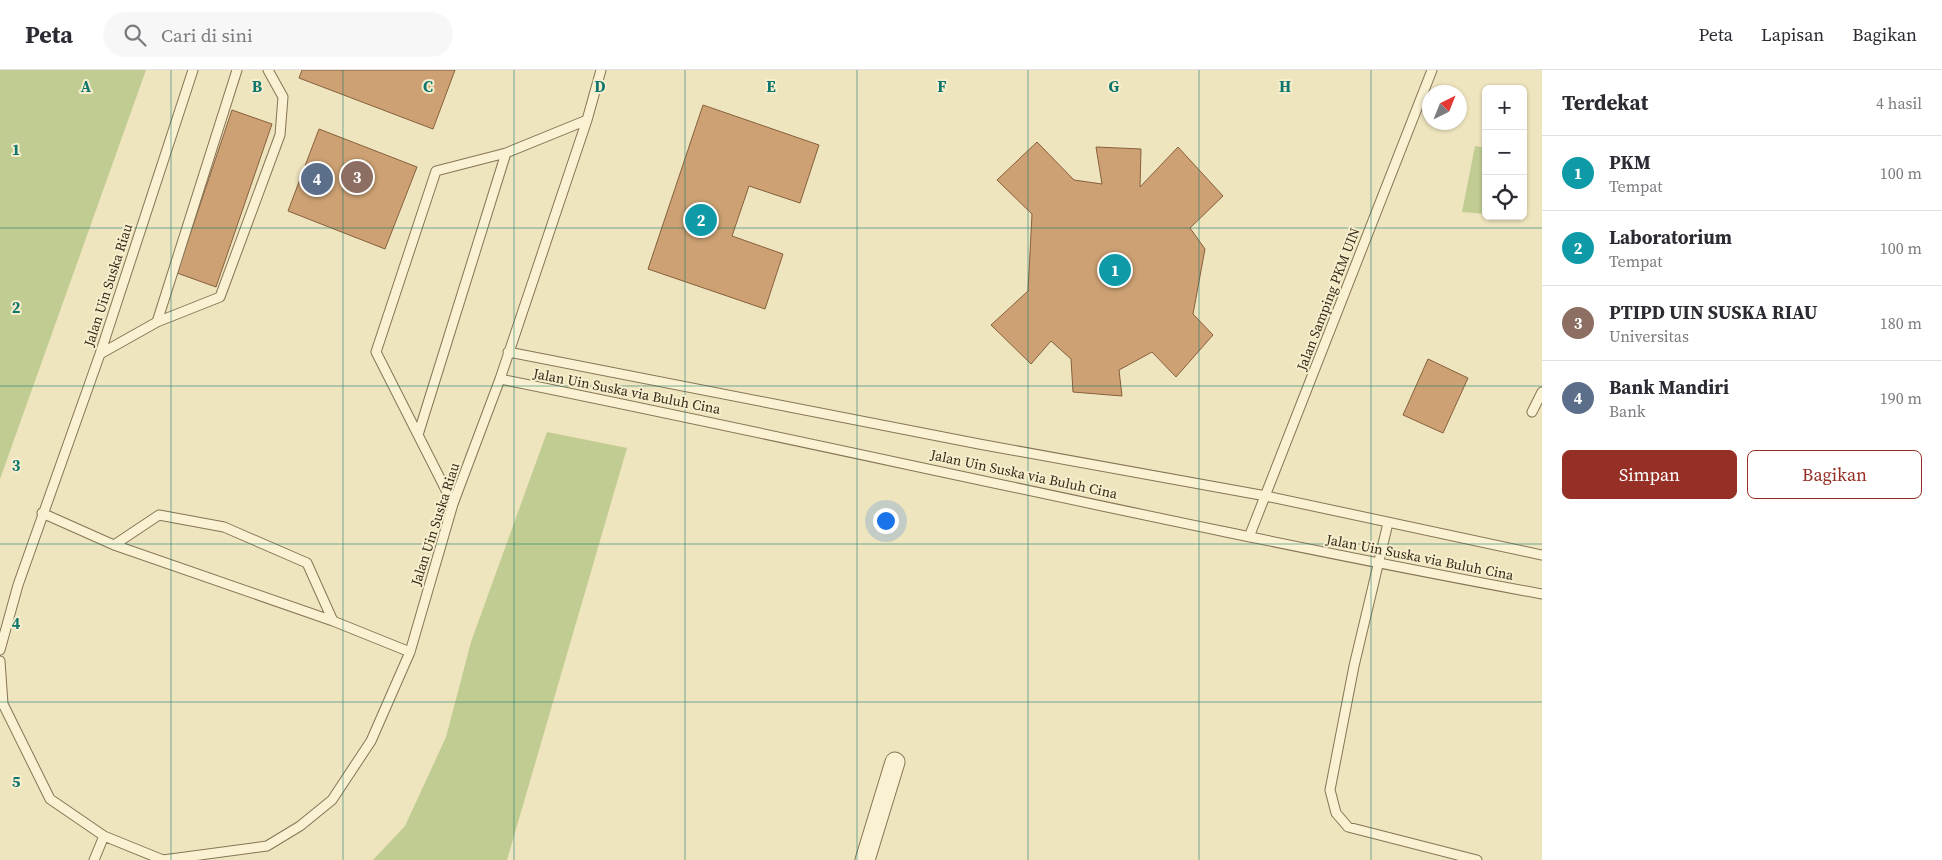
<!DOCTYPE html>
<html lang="id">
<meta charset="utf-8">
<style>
:root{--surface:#fff;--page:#f7f7f7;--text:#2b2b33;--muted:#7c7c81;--line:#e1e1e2;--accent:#963026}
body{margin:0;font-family:"Source Serif 4",serif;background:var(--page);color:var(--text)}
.controls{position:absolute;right:15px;top:15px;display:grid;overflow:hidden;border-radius:8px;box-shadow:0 1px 4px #0004}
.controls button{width:45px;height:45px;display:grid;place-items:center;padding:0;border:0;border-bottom:1px solid var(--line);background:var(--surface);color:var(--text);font:25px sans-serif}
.compass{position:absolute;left:1422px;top:15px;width:45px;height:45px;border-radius:50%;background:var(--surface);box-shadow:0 1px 4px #0004;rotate:43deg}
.you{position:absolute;left:885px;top:450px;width:18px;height:18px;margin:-12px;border:4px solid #fff;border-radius:50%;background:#1a73e8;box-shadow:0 0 0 8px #1a73e833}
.badge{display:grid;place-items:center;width:32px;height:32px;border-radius:50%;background:var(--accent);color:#fff;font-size:16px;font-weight:700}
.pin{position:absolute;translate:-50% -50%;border:2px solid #fff;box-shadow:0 1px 5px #0006}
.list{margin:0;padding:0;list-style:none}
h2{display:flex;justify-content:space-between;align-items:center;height:65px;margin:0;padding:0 20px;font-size:21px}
h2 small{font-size:16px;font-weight:400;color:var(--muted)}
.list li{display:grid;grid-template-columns:32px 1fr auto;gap:15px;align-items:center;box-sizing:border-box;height:75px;padding:0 20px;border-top:1px solid var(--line)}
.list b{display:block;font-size:19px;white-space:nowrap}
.list p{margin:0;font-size:16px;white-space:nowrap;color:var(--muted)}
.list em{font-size:16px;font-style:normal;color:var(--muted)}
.actions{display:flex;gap:10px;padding:15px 20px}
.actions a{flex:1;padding:11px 0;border:1px solid var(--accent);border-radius:8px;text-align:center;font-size:18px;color:var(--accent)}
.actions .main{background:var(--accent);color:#fff}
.icon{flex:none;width:28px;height:28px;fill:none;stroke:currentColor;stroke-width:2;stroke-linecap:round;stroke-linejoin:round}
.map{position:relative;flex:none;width:1542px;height:790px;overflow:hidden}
header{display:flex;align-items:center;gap:30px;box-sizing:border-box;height:70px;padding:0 25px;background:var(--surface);border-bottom:1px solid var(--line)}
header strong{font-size:24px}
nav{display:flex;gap:28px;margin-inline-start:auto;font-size:18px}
.search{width:350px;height:45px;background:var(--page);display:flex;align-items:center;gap:12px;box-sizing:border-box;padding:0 18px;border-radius:28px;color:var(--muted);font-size:19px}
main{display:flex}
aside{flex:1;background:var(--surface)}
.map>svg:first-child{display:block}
.green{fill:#c0cc92}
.building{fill:#cda173;stroke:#86603c}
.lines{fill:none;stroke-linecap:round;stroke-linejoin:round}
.lane-casing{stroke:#867556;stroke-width:11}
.street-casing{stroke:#867556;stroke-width:21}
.lane{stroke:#f9f1d1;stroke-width:9}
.street{stroke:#f9f1d1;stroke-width:19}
.grid{fill:none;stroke:#0f766e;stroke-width:1;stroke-opacity:0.55}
.labels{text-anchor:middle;stroke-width:4;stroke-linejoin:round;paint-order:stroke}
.street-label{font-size:14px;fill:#362b1b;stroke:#f6eecd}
.grid-label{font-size:16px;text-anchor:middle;font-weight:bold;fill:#0f766e;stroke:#f6eecd;stroke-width:4;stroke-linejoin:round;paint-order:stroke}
</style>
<header>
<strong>Peta</strong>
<div class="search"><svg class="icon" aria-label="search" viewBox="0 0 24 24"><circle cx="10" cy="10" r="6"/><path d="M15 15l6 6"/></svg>Cari di sini</div>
<nav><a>Peta</a><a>Lapisan</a><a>Bagikan</a></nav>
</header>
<main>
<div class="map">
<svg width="1542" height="790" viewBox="0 0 1542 790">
<rect width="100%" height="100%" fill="#eee4be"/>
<path class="green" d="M 0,0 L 146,0 L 0,409 Z
M 1475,76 L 1486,78 L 1486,144 L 1462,142 Z
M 547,362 L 627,378 L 507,790 L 373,790 L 405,756 L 446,667 L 471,572 Z"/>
<path class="building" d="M 302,0 L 455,0 L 433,59 L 299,8 Z
M 703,35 L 819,75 L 800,133 L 749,116 L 732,166 L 783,184 L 765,239 L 648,199 Z
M 232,40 L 272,54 L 216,217 L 177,203 Z
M 319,59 L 417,97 L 385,179 L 288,141 Z
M 1037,72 L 1074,110 L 1102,114 L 1096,77 L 1141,79 L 1140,117 L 1178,77 L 1223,126 L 1190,158 L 1205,179 L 1193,244 L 1213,265 L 1176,307 L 1152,282 L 1119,300 L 1122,326 L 1073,322 L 1071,289 L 1051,271 L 1031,294 L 991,255 L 1028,221 L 1032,144 L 997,110 Z
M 1428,289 L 1468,308 L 1443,363 L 1403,345 Z"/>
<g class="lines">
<g class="lane-casing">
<path id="lane" d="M 157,252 L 237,0
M 508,282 L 979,374 L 1266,426 L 1542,485
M 100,284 L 157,252 L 220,227 L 280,65 L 283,27 L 268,0
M 500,309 C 848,379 1193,460 1542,524
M 1532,342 L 1542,322
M 418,365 L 506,83
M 453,434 L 376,282 L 436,101 L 506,83 L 587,50
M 42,443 L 114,475 L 333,551 L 410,582
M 1388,453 L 1354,596 L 1330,720 L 1336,743 L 1348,757 L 1477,790
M 1249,467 L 1432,0
M 114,475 L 159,445 L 224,457 L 307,493 L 333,551
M 0,580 L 18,515 L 100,284 L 193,0
M 0,591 L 3,634 L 50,729 L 104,766 L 94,790
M 104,766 L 163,790
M 163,790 L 267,776 L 300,756 L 332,730 L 371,671 L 410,582 L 453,434 L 500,309 L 587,50 L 601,0"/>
</g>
<g class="street-casing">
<path id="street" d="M 865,790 L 895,692"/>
</g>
<use href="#lane" class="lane"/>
<use href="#street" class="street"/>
</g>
<path class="grid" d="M 171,0 L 171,790M 343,0 L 343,790M 514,0 L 514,790M 685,0 L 685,790M 857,0 L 857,790M 1028,0 L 1028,790M 1199,0 L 1199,790M 1371,0 L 1371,790M 0,158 L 1542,158M 0,316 L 1542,316M 0,474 L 1542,474M 0,632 L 1542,632"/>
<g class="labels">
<g class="street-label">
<text transform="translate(108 215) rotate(-72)" y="5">Jalan Uin Suska Riau</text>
<text transform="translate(1328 229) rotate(-69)" y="5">Jalan Samping PKM UIN</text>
<text transform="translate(627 321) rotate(11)" y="5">Jalan Uin Suska via Buluh Cina</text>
<text transform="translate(1024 404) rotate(12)" y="5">Jalan Uin Suska via Buluh Cina</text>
<text transform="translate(435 454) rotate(-72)" y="5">Jalan Uin Suska Riau</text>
<text transform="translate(1420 487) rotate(11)" y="5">Jalan Uin Suska via Buluh Cina</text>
</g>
</g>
<g class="grid-label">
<text x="86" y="22">A</text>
<text x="257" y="22">B</text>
<text x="428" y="22">C</text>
<text x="600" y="22">D</text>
<text x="771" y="22">E</text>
<text x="942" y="22">F</text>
<text x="1114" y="22">G</text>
<text x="1285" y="22">H</text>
<text x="16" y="85">1</text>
<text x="16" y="243">2</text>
<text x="16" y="401">3</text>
<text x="16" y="559">4</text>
<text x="16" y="717">5</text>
</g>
</svg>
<div class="controls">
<button>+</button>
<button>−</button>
<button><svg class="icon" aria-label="locate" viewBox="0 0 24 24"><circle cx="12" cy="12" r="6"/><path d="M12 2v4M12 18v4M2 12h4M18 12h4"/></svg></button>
</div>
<svg class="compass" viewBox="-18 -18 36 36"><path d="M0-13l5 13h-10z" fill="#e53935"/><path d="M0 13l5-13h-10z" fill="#7c7c81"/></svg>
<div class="you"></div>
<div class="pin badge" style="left:1115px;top:200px;background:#0f9aa8">1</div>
<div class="pin badge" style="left:701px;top:150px;background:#0f9aa8">2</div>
<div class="pin badge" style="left:357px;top:107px;background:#8d6e63">3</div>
<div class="pin badge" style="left:317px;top:109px;background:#5c6f8a">4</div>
</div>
<aside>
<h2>Terdekat<small>4 hasil</small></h2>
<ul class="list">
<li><span class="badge" style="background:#0f9aa8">1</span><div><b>PKM</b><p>Tempat</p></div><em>100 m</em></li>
<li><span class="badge" style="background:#0f9aa8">2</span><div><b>Laboratorium</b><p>Tempat</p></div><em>100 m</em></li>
<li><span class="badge" style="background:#8d6e63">3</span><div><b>PTIPD UIN SUSKA RIAU</b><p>Universitas</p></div><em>180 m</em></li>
<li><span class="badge" style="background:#5c6f8a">4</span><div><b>Bank Mandiri</b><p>Bank</p></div><em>190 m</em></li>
</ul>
<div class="actions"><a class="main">Simpan</a><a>Bagikan</a></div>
</aside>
</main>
